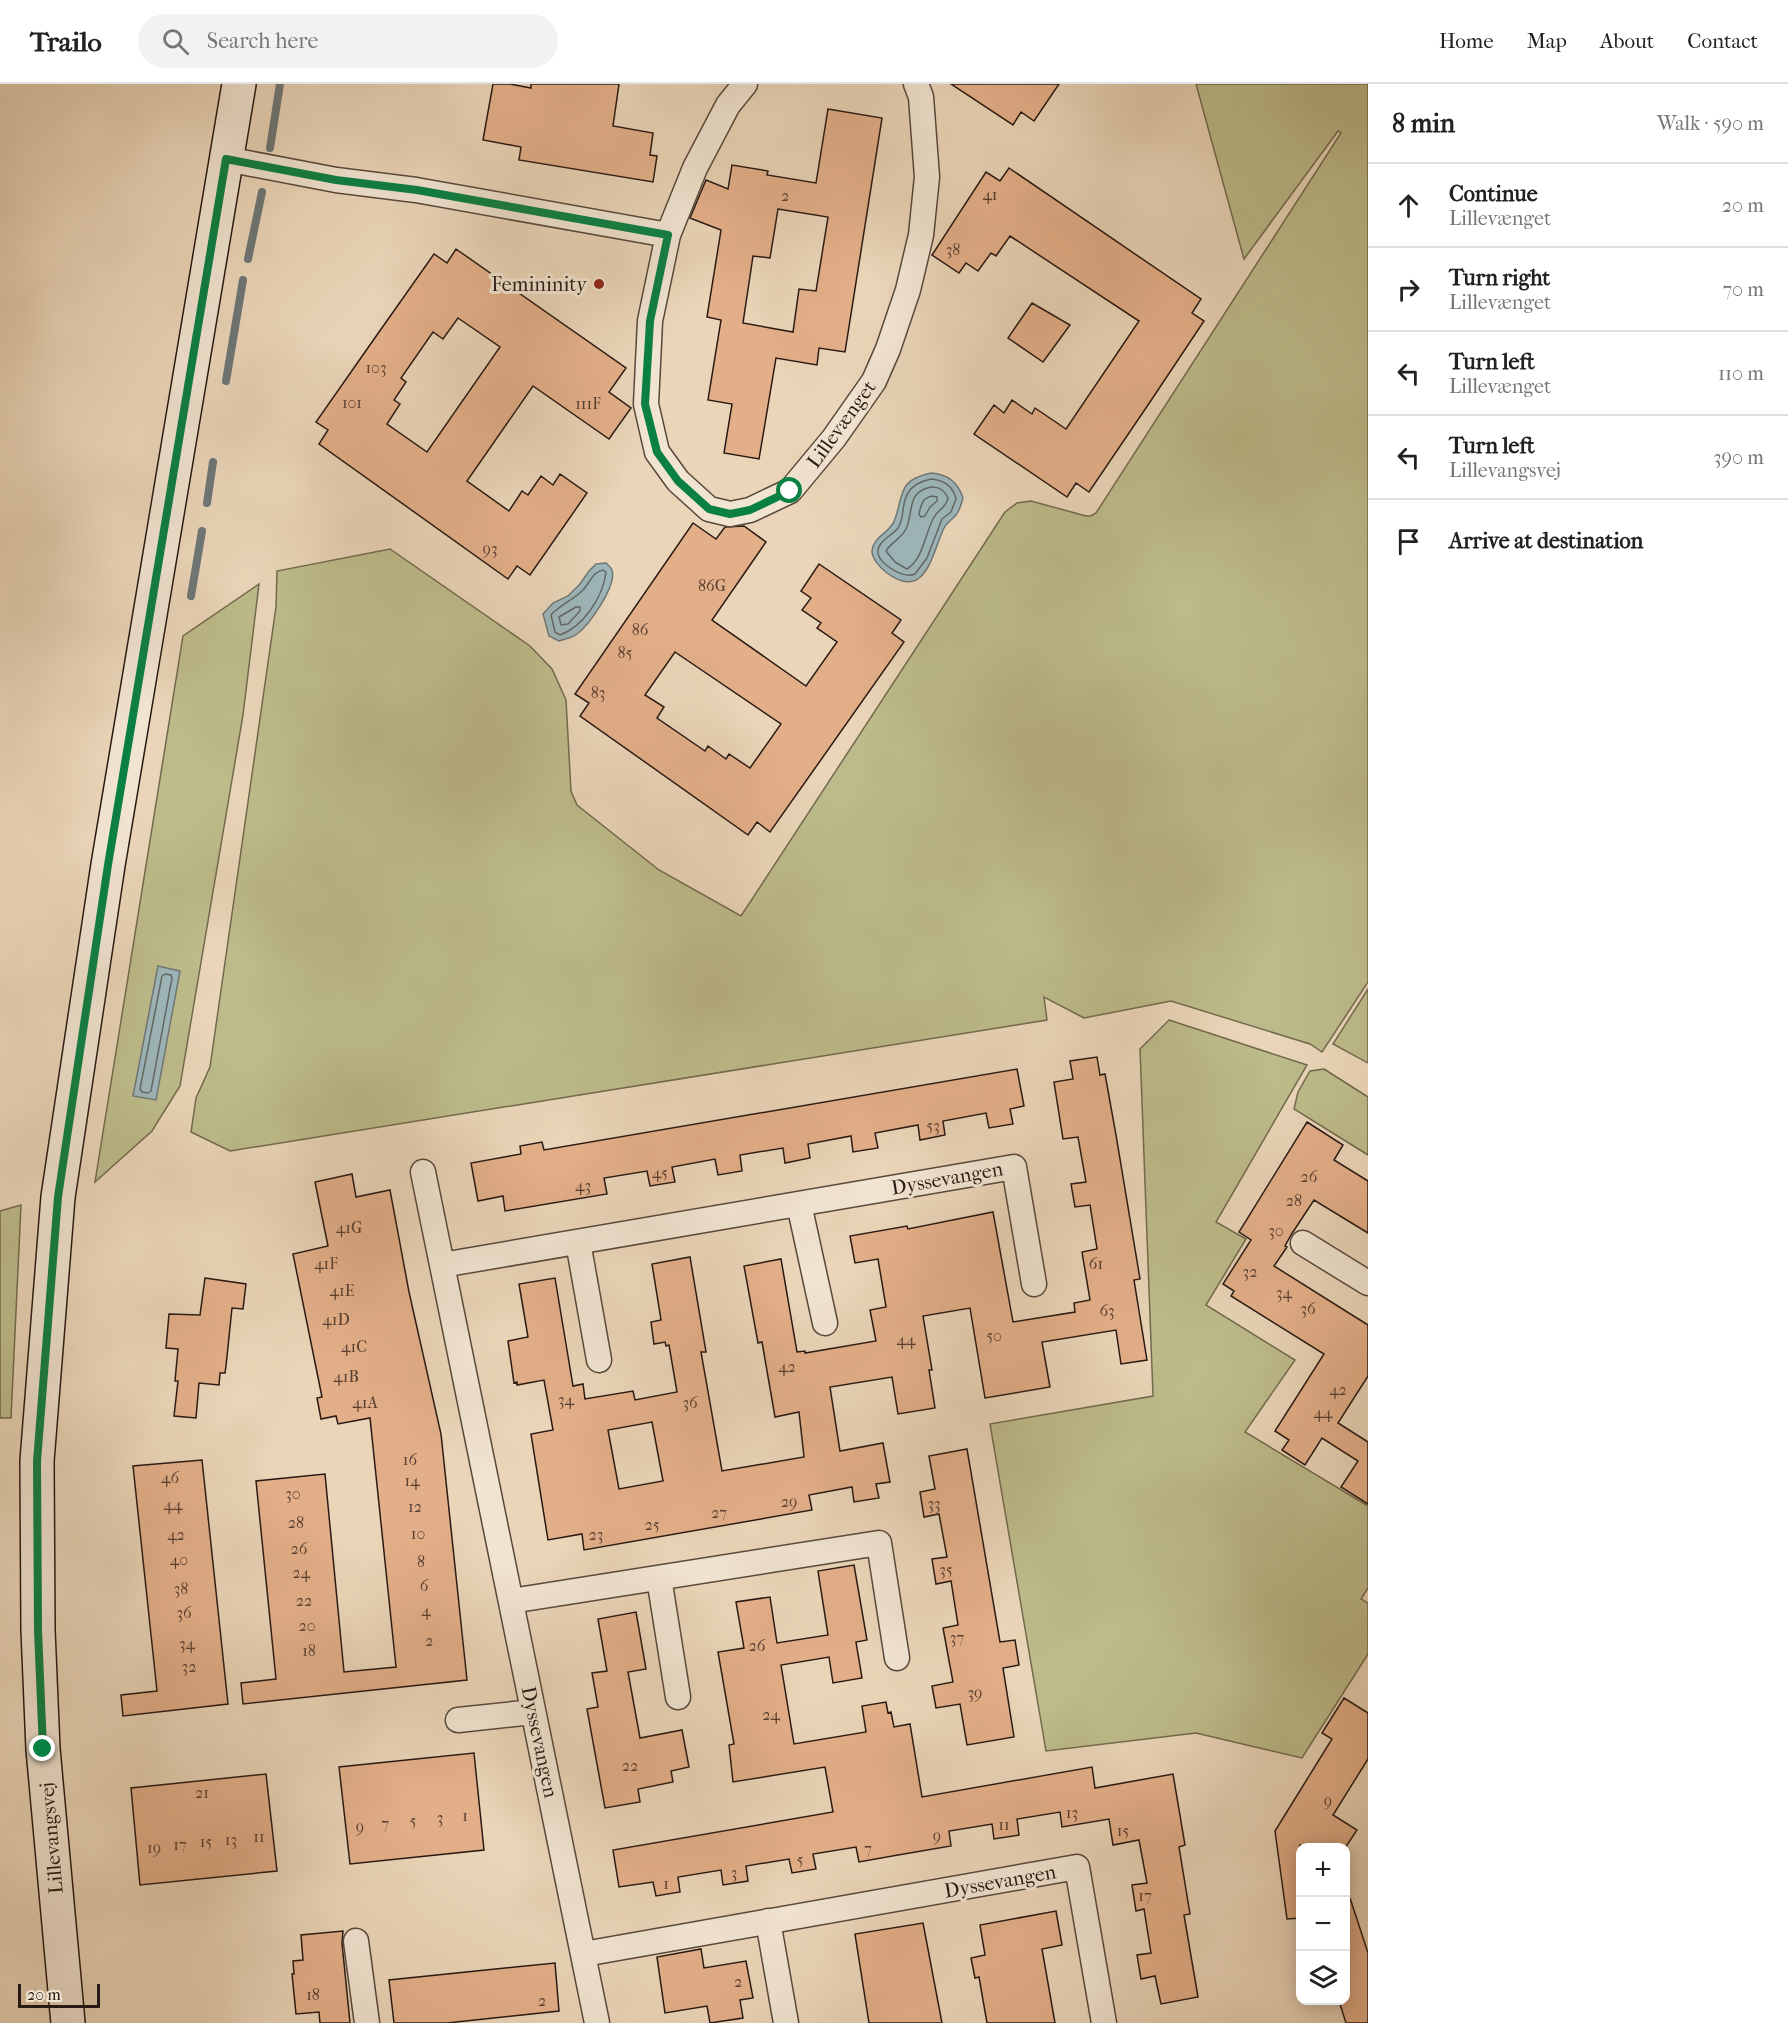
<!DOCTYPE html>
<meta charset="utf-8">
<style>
:root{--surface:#fff;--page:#f2f2f2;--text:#222;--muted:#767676;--line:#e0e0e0}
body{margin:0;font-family:"IM FELL French Canon",serif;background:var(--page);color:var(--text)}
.controls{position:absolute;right:18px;bottom:18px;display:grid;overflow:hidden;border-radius:12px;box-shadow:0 3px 15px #0003}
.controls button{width:54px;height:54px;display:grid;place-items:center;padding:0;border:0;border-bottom:2px solid var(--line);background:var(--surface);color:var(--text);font:30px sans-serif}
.scale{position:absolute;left:18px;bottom:15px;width:82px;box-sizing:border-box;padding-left:6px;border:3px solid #281913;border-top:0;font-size:16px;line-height:21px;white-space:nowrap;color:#281913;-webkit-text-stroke:4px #f1e4d1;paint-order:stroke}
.stop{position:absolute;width:18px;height:18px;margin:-14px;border:4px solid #0b8043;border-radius:50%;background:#fff}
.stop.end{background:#0b8043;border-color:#fff;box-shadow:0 2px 6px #0008}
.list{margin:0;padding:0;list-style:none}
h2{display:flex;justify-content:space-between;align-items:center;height:78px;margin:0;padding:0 24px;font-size:26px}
h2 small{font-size:20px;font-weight:400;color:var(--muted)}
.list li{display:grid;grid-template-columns:39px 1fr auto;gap:18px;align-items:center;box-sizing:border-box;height:84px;padding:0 24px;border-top:2px solid var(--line)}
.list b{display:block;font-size:22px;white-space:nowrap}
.list p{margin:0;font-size:20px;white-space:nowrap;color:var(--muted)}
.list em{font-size:20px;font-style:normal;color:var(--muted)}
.icon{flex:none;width:33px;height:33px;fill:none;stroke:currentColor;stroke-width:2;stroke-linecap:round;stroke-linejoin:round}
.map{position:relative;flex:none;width:1368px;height:1939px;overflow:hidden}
header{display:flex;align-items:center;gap:36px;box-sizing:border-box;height:84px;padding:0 30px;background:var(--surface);border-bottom:2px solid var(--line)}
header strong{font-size:28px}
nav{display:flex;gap:33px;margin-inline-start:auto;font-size:21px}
.search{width:420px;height:54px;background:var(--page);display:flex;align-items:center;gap:15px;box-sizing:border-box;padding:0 21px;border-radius:33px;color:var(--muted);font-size:22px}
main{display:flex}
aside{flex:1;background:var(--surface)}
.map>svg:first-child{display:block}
.green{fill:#bdbb8a;stroke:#726a4e;stroke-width:1.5}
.water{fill:#9db6ba;stroke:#6e7777;stroke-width:1.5}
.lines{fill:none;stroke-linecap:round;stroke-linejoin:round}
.shore{stroke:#626866;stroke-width:1.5}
.stream{stroke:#6e7777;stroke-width:8}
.building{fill:#e3af89;stroke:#281913;stroke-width:1.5;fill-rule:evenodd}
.street-casing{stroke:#58483c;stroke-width:27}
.secondary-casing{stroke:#281913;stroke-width:36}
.street{stroke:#f1e4d1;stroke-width:24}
.secondary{stroke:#f1e4d1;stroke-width:33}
.route{stroke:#0b8043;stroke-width:8}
.poi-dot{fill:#8f2418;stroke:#f1e4d1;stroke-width:2}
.labels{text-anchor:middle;stroke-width:6;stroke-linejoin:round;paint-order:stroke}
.number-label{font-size:16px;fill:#573e30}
.poi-label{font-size:20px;fill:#281913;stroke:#f1e4d1;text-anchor:end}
.street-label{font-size:20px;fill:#281913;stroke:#f1e4d1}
</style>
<header>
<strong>Trailo</strong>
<div class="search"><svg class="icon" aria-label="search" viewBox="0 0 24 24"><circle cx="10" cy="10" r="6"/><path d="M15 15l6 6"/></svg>Search here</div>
<nav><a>Home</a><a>Map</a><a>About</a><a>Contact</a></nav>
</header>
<main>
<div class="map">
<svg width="1368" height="1939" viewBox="0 0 1368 1939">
<rect width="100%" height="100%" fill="#ead5b8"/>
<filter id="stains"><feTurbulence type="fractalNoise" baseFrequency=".00333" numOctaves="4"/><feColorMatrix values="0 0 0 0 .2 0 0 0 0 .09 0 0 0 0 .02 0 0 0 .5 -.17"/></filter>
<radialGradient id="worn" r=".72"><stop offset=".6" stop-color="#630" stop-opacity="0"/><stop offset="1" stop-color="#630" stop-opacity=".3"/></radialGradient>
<path class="green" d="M 1196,0 L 1368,0 L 1368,898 L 1322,968 L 1310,960 L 1171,917 L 1084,934 L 1044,913 L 1047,936 L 230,1067 L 191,1048 L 196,1014 L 210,983 L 276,523 L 277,487 L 390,465 L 530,562 L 552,585 L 566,616 L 571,707 L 577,721 L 659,786 L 741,832 L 1005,428 L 1017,419 L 1031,417 L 1086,432 L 1091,432 L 1096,429 L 1341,49 L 1338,47 L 1244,175 Z
M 259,500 L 243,631 L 180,1002 L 152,1047 L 95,1098 L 183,552 Z
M 1368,905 L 1368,979 L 1333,960 Z
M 1169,936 L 1307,981 L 1216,1138 L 1246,1155 L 1206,1221 L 1295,1276 L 1245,1348 L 1368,1422 L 1368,1504 L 1361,1515 L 1368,1519 L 1368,1570 L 1302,1674 L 1196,1649 L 1046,1667 L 990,1340 L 1153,1312 L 1140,965 Z
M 1324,985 L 1368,1013 L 1368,1071 L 1294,1025 L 1298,1008 L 1310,987 Z
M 21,1121 L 11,1334 L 0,1334 L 0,1127 Z"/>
<path class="water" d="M 931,389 C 947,390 958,398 963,414 C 961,420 960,426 956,431 C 952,436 947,438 944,444 C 932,469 926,518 887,489 C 881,484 872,476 872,467 C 873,452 891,449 895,435 C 904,409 898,396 931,389 Z
M 606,479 C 608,481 611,483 612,486 C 617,502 589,541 577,550 C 572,554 565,555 559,557 L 549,552 L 543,530 L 553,519 L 568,512 L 580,500 L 589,487 L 596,480 Z
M 158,882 L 180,887 L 156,1016 L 133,1012 Z"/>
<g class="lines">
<path class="shore" d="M 931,395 C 944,396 953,402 956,415 L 951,428 L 942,435 L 927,474 L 915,490 C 904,495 880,481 878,469 C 877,457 892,452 898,444 C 905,434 901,419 908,409 C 913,400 922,397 931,395 Z
M 931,403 C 940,403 944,406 948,414 C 946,424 939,425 934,433 C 925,449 923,476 907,485 L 895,478 L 886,467 C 891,458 901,455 906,445 C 914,428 906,408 931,403 Z
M 932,412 L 937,413 L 937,417 L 930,423 L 925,432 L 921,433 L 919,430 C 921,421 922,414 932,412 Z
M 603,486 L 606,488 C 603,513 584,542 560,551 L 555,548 L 551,531 C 560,521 573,516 583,506 C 590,499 592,488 603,486 Z
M 576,523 L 580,523 L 580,527 L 568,540 L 561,541 L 559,533 Z
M 165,890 L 171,891 L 172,894 L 151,1007 L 148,1009 L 142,1008 L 140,1005 L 162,892 Z"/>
<path class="stream" d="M 270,64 L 280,0
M 248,175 L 262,108
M 226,297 L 243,196
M 207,419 L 213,378
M 191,512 L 202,447"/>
</g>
<path class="building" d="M 493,0 L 510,0 L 531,4 L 531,0 L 619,0 L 613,42 L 653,49 L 650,71 L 657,72 L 653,98 L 519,76 L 521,63 L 483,56 Z
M 951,0 L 1059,0 L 1034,37 L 1021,28 L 1013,41 Z
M 828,25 L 882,34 L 845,268 L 819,264 L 817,281 L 776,274 L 759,375 L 724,369 L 732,320 L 708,316 L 721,236 L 707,233 L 721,146 L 690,134 L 706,96 L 728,105 L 732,81 L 768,87 L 767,91 L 816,99 ZM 778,125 L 828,133 L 816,207 L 799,205 L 793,248 L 743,239 L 753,172 L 770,174 Z
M 1009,84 L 1201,215 L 1192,229 L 1204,237 L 1150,318 L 1089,408 L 1076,399 L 1067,413 L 974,350 L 994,321 L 1004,329 L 1012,316 L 1032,330 L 1035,324 L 1066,345 L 1139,237 L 1010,152 L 996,172 L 991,169 L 978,187 L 966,179 L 959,189 L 932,171 L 986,88 L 1000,97 Z
M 456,165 L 626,284 L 609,308 L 631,324 L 609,355 L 533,302 L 467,397 L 509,427 L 522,407 L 528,411 L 541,392 L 553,401 L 560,390 L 587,409 L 530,491 L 517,482 L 508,495 L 319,360 L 328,346 L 316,338 L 372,258 L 434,170 L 447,179 ZM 458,234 L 500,263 L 427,368 L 387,340 L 400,320 L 394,316 L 406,298 L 401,294 L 433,248 L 443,255 Z
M 1032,219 L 1070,241 L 1043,278 L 1008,254 Z
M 693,439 L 716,455 L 725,443 L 744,442 L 766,458 L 712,536 L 806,602 L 837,558 L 817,544 L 821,539 L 802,526 L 811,514 L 801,507 L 819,480 L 901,536 L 892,549 L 904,558 L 770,748 L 757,738 L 748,751 L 580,632 L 589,619 L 575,610 ZM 675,568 L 781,640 L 750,684 L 729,670 L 726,675 L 708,662 L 705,667 L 657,634 L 664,623 L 645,611 Z
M 1097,973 L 1100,991 L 1105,990 L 1116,1051 L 1140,1195 L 1134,1196 L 1147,1276 L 1121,1280 L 1116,1246 L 1042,1258 L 1050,1303 L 985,1314 L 970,1224 L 923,1232 L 932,1286 L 929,1286 L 935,1324 L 898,1330 L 892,1293 L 830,1303 L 840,1367 L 883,1359 L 890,1398 L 876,1400 L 879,1414 L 854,1418 L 852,1403 L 809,1411 L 812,1426 L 584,1466 L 582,1450 L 548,1456 L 531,1350 L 553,1346 L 544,1296 L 517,1301 L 517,1298 L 514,1299 L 508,1257 L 528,1253 L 519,1200 L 555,1194 L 573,1302 L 583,1300 L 585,1315 L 633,1307 L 635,1316 L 677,1308 L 669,1261 L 666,1262 L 665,1258 L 654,1260 L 651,1238 L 661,1236 L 652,1180 L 690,1173 L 706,1268 L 701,1268 L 722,1387 L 804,1373 L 799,1328 L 775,1333 L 762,1258 L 758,1259 L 744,1182 L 781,1175 L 797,1268 L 805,1267 L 805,1269 L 876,1257 L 870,1226 L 886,1223 L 878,1175 L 855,1179 L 850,1152 L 907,1142 L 908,1145 L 993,1128 L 1013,1238 L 1075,1228 L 1074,1219 L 1090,1216 L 1082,1168 L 1097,1165 L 1090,1121 L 1075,1123 L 1071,1100 L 1086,1098 L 1078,1053 L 1063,1055 L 1054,998 L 1073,995 L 1070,977 ZM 652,1338 L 663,1397 L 619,1405 L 608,1346 Z
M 1017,985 L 1024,1022 L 1010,1025 L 1013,1040 L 989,1044 L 986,1029 L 943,1037 L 945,1051 L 920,1056 L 918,1041 L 875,1049 L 878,1064 L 853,1068 L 851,1052 L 808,1060 L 810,1074 L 785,1079 L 783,1064 L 740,1071 L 742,1087 L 718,1091 L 715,1075 L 672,1083 L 675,1098 L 650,1102 L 647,1087 L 604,1094 L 607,1110 L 505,1127 L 503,1112 L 478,1117 L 471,1079 L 521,1070 L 520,1062 L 542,1058 L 544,1066 Z
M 1307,1038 L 1343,1061 L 1334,1076 L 1368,1097 L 1368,1149 L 1314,1116 L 1291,1151 L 1285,1162 L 1287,1163 L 1274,1182 L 1368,1241 L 1368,1292 L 1338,1339 L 1368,1358 L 1368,1420 L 1341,1403 L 1358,1377 L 1322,1354 L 1305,1381 L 1282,1366 L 1289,1356 L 1275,1347 L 1324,1270 L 1231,1212 L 1234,1207 L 1223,1200 L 1251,1156 L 1239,1148 Z
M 352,1090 L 356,1113 L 390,1106 L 409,1208 L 441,1350 L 467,1596 L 243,1620 L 241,1599 L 276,1595 L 256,1397 L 325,1390 L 344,1588 L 396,1583 L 370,1334 L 338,1340 L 336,1332 L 321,1335 L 317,1314 L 322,1313 L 293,1170 L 328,1162 L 315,1098 Z
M 205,1194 L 246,1200 L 243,1225 L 232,1224 L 226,1282 L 225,1289 L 220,1289 L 219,1301 L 199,1299 L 196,1334 L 174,1332 L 178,1297 L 175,1297 L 178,1265 L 166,1264 L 169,1230 L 200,1231 Z
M 967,1365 L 1000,1558 L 1015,1556 L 1019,1581 L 1003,1584 L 1014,1653 L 967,1661 L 960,1620 L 936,1624 L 932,1602 L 953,1598 L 943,1544 L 958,1541 L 951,1497 L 936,1500 L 932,1475 L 947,1473 L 939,1430 L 924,1433 L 920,1408 L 935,1405 L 929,1372 Z
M 202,1376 L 228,1620 L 123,1632 L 121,1611 L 157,1607 L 133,1382 Z
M 854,1481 L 867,1556 L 856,1558 L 862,1594 L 833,1599 L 829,1573 L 781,1581 L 794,1660 L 866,1648 L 862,1622 L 886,1618 L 888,1629 L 891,1628 L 894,1643 L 910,1640 L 922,1713 L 1092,1683 L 1095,1704 L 1173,1690 L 1185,1761 L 1179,1763 L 1190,1830 L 1184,1831 L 1198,1913 L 1161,1920 L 1155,1892 L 1141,1895 L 1137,1871 L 1151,1869 L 1144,1825 L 1136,1827 L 1132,1801 L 1147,1799 L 1139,1756 L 1113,1761 L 1109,1735 L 1062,1743 L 1060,1728 L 1017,1735 L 1019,1751 L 994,1755 L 992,1740 L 949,1747 L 951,1762 L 898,1771 L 859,1778 L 856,1763 L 813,1770 L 816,1785 L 792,1789 L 789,1775 L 746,1782 L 748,1797 L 723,1801 L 721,1786 L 678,1793 L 680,1808 L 656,1812 L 653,1798 L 619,1803 L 613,1766 L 833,1728 L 825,1683 L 733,1698 L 729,1661 L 734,1660 L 718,1568 L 744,1564 L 736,1518 L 770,1513 L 777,1559 L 828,1551 L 818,1487 Z
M 636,1528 L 646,1585 L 628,1588 L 640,1654 L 682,1646 L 689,1683 L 671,1687 L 673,1698 L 638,1705 L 640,1718 L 605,1724 L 587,1625 L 598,1623 L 592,1589 L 607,1587 L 598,1535 Z
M 1344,1614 L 1368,1629 L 1368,1675 L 1333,1731 L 1357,1746 L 1345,1764 L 1305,1764 L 1300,1761 L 1300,1834 L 1287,1835 L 1275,1747 L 1332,1655 L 1322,1649 Z
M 474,1669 L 484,1766 L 350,1780 L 339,1683 Z
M 266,1690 L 277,1787 L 140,1801 L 131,1704 Z
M 1346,1814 L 1350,1814 L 1368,1869 L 1368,1939 L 1346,1939 L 1339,1917 L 1346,1917 Z
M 1056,1827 L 1062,1861 L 1042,1865 L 1055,1939 L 987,1939 L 979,1893 L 975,1894 L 971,1874 L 985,1871 L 980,1841 Z
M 923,1839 L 942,1939 L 869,1939 L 855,1850 Z
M 343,1847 L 342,1859 L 350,1939 L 320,1939 L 319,1928 L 296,1930 L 292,1890 L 294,1890 L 293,1877 L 303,1876 L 301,1851 Z
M 701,1865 L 704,1884 L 746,1877 L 753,1914 L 740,1916 L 743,1934 L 710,1939 L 707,1922 L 665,1929 L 657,1873 Z
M 555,1879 L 559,1927 L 447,1939 L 394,1939 L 389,1896 Z"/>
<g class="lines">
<g class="street-casing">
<path id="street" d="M 745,0 L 728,21 L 695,84 L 668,151 L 650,237 L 646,320 L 657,368 L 678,397 L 709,425 L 730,430 L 750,426 L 790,407 L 834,354 L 874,297 L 888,265 L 908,206 L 921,151 L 927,93 L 921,13 L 916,0
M 226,75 L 336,96 L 416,106 L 668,151
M 423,1088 L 597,1939
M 799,1120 L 825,1239
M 578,1158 L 599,1276
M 1303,1159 L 1368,1199
M 442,1181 L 1014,1083 L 1034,1200
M 659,1494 L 678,1613
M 511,1517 L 879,1459 L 897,1574
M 458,1636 L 533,1628
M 768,1837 L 786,1939
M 356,1857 L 367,1939
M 584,1870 L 1077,1783 L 1104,1939"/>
</g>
<g class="secondary-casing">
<path id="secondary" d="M 68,1939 L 43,1665 L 38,1546 L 37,1377 L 58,1113 L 108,781 L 239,0"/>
</g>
<use href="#street" class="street"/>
<use href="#secondary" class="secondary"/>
</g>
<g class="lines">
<path class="route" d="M 43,1665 L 38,1546 L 37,1377 L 58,1113 L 108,781 L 226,75 L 336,96 L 417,106 L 668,151 L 650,237 L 645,320 L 657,368 L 678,397 L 709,425 L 730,430 L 750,426 L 790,407"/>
</g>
<circle class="poi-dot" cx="599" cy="200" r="6"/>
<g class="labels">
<g class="number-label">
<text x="990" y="116">41</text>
<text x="785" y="117">2</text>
<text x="953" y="171">38</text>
<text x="376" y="289">103</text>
<text x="352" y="324">101</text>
<text x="588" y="325">111F</text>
<text x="490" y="470">93</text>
<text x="712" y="507">86G</text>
<text x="640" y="551">86</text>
<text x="625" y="574">85</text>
<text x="598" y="614">83</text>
<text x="933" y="1047">53</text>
<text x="660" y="1094">45</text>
<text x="1309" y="1098">26</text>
<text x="583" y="1107">43</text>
<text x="1294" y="1122">28</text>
<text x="349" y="1149">41G</text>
<text x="1276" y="1152">30</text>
<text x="326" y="1185">41F</text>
<text x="1096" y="1185">61</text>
<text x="1250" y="1193">32</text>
<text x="342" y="1212">41E</text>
<text x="1284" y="1214">34</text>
<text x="1308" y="1230">36</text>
<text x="1107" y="1232">63</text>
<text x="336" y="1241">41D</text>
<text x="994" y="1257">50</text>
<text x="906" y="1261">44</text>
<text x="354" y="1268">41C</text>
<text x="787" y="1288">42</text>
<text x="346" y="1298">41B</text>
<text x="1338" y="1311">42</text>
<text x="566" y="1321">34</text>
<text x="365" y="1324">41A</text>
<text x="690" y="1324">36</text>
<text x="1323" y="1334">44</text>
<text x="410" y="1381">16</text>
<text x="170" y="1399">46</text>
<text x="412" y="1402">14</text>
<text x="293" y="1415">30</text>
<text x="789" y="1423">29</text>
<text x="934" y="1425">33</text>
<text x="173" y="1426">44</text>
<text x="415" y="1428">12</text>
<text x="719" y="1434">27</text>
<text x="296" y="1444">28</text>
<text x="652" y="1446">25</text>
<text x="418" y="1455">10</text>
<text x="176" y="1456">42</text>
<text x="596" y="1456">23</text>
<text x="299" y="1470">26</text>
<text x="179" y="1481">40</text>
<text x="421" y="1483">8</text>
<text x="946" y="1491">35</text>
<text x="301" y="1494">24</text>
<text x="424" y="1507">6</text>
<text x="181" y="1510">38</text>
<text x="304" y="1522">22</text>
<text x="426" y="1532">4</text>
<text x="184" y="1534">36</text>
<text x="307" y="1547">20</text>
<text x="957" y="1559">37</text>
<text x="429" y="1562">2</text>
<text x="187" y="1565">34</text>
<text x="757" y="1567">26</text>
<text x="309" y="1572">18</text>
<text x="189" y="1588">32</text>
<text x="975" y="1614">39</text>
<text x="771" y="1636">24</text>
<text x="630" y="1687">22</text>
<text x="202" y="1714">21</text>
<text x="1328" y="1722">9</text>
<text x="1072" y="1734">13</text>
<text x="465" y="1737">1</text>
<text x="440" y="1739">3</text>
<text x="413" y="1742">5</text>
<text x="385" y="1745">7</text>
<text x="1004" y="1746">11</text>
<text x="360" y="1748">9</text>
<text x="1123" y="1752">15</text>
<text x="937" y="1757">9</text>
<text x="259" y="1758">11</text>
<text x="231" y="1761">13</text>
<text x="206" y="1763">15</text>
<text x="180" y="1766">17</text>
<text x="154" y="1769">19</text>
<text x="868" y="1770">7</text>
<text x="800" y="1781">5</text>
<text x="734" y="1794">3</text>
<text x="666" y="1805">1</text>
<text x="1145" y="1817">17</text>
<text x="738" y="1903">2</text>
<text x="313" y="1916">18</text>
<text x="542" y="1922">2</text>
</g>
<g class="poi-label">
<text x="587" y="207">Femininity</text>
</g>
<g class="street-label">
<text transform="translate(841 340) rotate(-54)" y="7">Lillevænget</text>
<text transform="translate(947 1094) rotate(-10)" y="7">Dyssevangen</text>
<text transform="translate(540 1658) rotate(78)" y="7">Dyssevangen</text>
<text transform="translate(51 1754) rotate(-95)" y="7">Lillevangsvej</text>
<text transform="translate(1000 1797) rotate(-10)" y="7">Dyssevangen</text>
</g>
</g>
<rect width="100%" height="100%" filter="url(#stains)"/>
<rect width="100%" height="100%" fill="url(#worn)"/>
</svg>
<div class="controls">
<button>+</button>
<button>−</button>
<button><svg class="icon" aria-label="layers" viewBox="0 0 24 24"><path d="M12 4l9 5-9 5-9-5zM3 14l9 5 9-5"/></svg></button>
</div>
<div class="scale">20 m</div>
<div class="stop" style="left:790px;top:407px"></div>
<div class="stop end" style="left:43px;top:1665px"></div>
</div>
<aside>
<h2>8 min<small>Walk · 590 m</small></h2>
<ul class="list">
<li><svg class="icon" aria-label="ahead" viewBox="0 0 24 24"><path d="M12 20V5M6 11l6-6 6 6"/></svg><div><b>Continue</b><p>Lillevænget</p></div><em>20 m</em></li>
<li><svg class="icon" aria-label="right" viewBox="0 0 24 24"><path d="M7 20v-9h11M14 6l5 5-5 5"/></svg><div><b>Turn right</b><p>Lillevænget</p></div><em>70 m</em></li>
<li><svg class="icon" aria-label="left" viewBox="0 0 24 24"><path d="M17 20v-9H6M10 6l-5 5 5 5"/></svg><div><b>Turn left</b><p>Lillevænget</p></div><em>110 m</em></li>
<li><svg class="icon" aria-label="left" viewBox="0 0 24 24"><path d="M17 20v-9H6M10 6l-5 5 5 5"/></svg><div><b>Turn left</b><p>Lillevangsvej</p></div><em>390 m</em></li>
<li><svg class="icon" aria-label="arrive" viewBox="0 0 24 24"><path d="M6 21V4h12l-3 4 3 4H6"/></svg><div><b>Arrive at destination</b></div></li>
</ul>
</aside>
</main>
